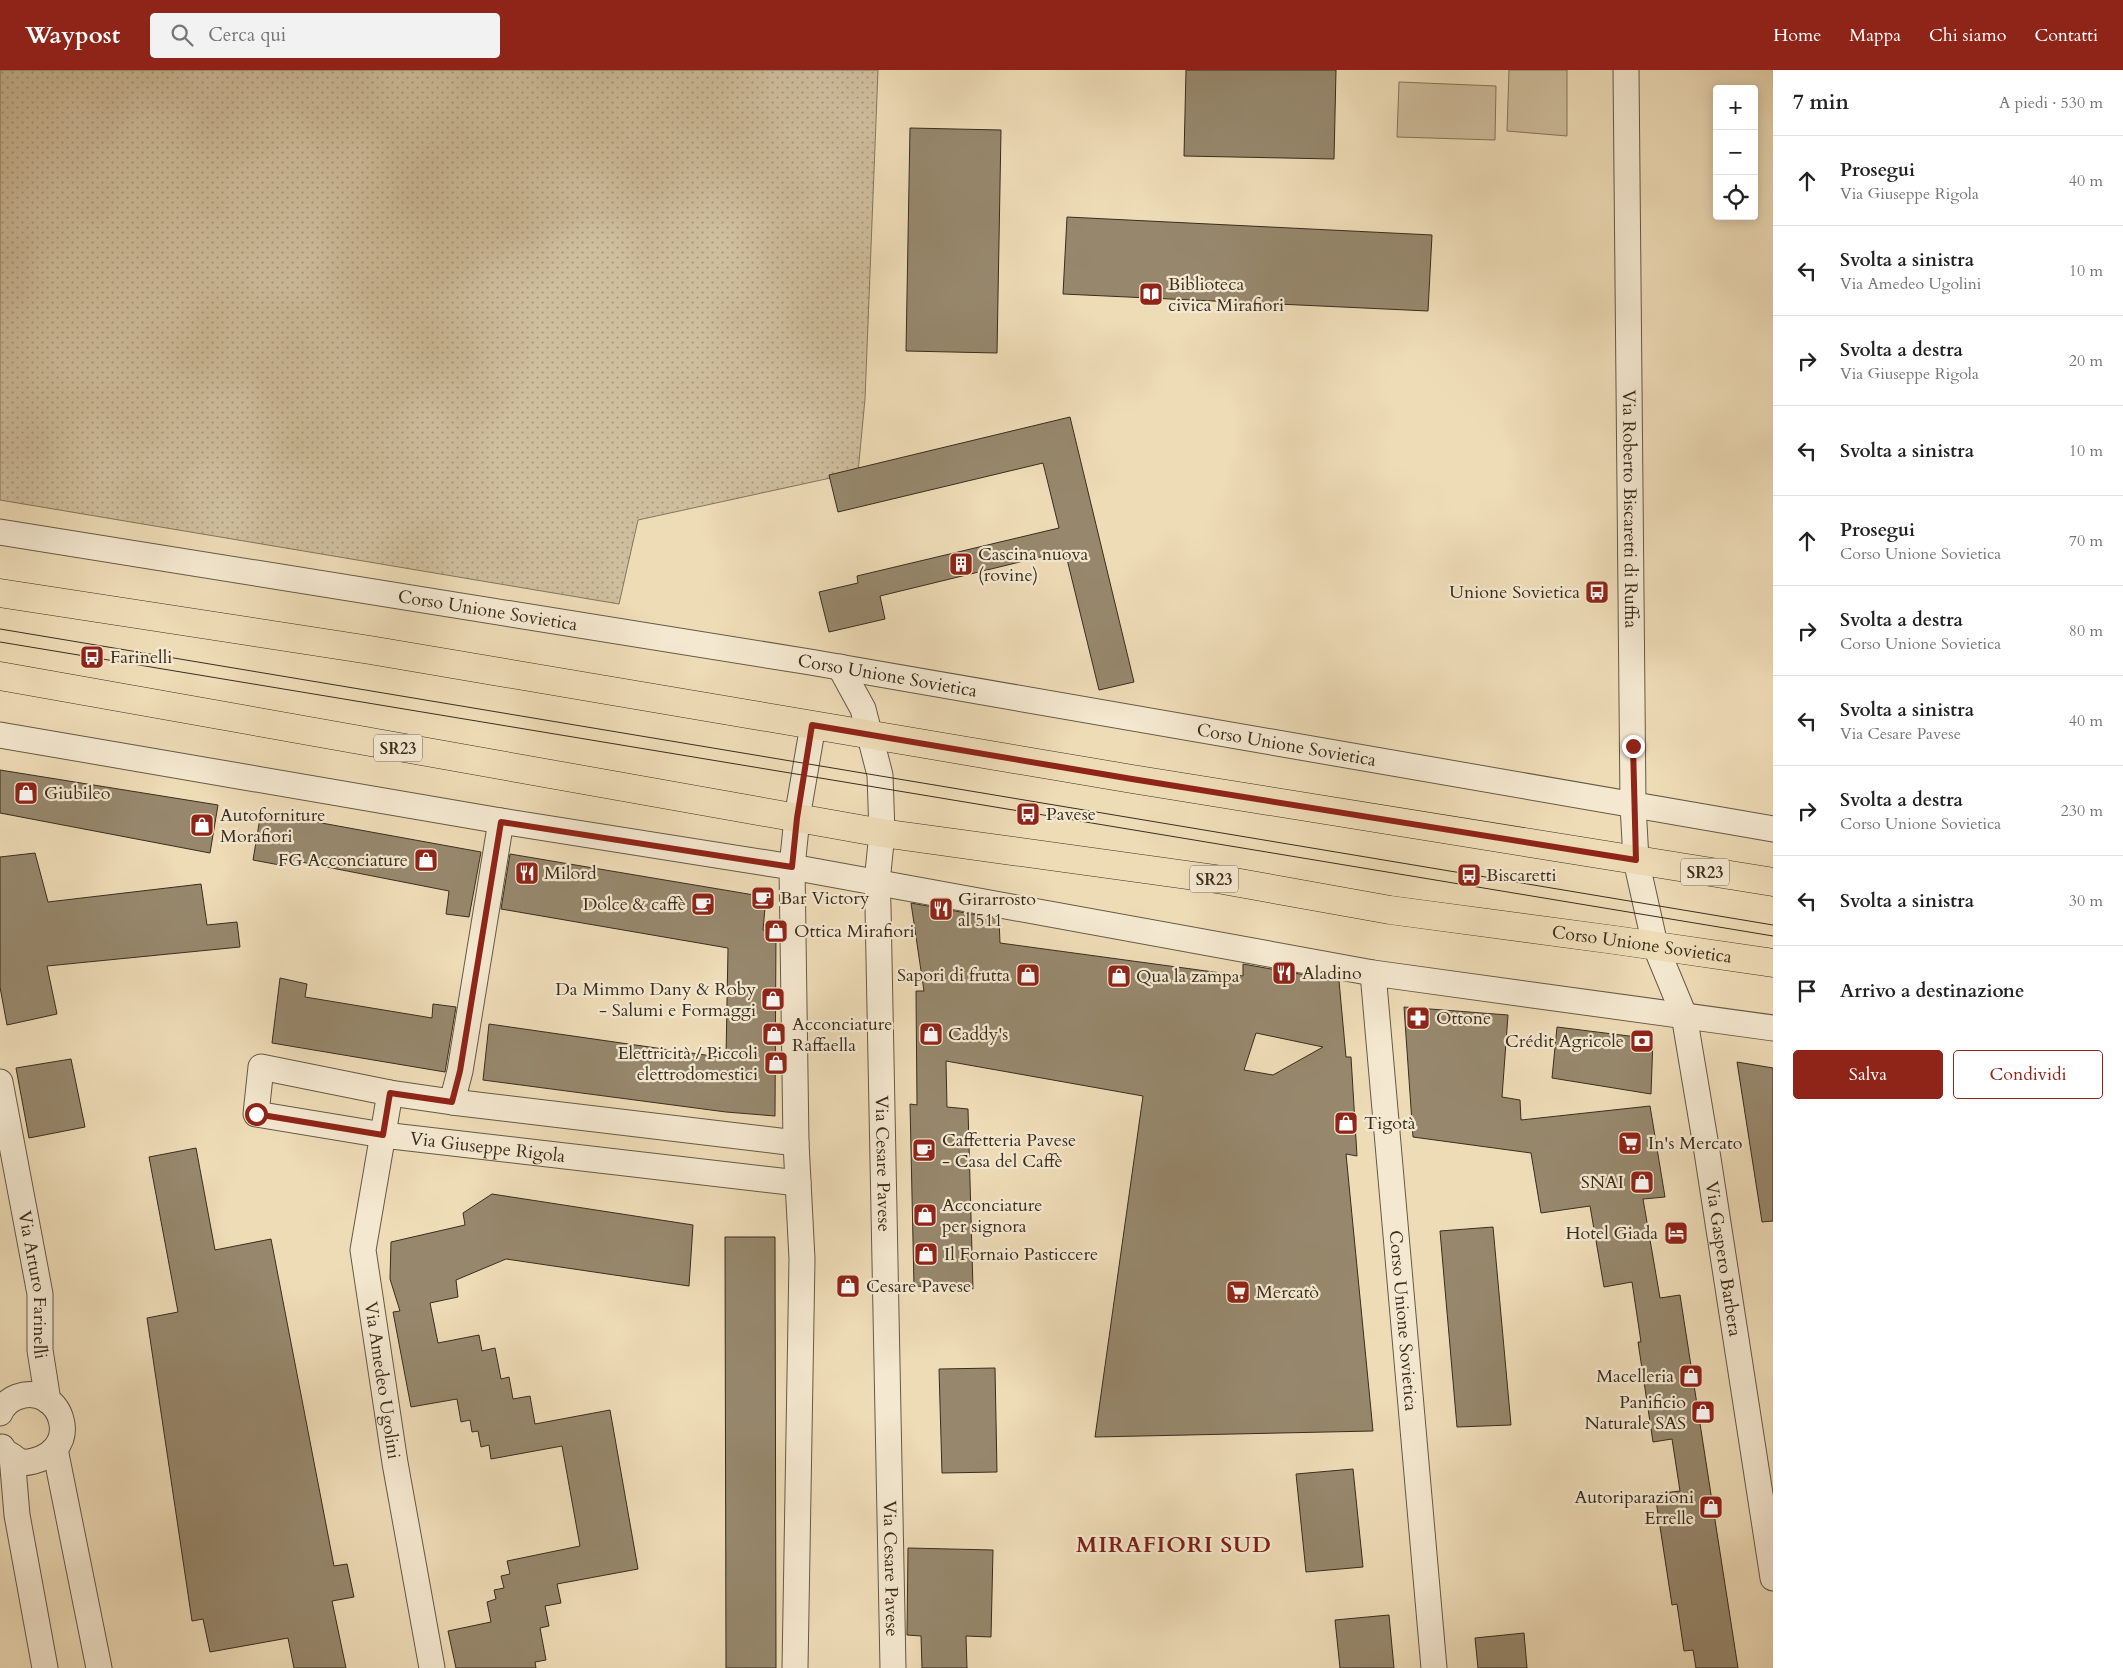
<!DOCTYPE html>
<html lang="it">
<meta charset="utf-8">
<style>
:root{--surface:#fff;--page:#f2f2f2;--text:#222;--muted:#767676;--line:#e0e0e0;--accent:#8f2418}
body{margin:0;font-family:Cardo,serif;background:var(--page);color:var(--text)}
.controls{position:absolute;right:15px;top:15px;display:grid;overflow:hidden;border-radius:5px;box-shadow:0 2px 12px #0003}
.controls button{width:45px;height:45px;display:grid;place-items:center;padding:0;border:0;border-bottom:1px solid var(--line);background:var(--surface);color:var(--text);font:25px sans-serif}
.stop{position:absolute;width:15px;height:15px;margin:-11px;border:4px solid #8f2418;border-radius:50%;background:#fff}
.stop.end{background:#8f2418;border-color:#fff;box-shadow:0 1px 5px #0008}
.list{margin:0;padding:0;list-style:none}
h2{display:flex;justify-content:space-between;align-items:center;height:65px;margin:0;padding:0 20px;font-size:21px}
h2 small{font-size:16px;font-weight:400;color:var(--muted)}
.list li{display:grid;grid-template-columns:32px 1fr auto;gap:15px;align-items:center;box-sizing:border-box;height:90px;padding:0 20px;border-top:1px solid var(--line)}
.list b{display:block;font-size:19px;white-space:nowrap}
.list p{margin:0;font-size:16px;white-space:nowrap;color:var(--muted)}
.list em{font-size:16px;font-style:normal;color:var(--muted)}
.actions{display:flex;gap:10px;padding:15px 20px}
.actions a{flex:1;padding:11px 0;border:1px solid var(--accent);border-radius:5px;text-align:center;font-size:18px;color:var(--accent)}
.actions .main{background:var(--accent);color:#fff}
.icon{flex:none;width:28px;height:28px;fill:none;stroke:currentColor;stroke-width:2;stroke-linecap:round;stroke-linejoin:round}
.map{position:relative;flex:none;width:1773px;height:1598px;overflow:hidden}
header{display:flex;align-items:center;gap:30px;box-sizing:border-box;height:70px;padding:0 25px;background:var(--accent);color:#fff}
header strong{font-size:24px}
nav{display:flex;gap:28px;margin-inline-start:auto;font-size:18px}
.search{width:350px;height:45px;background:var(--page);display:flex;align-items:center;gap:12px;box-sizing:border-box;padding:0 18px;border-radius:5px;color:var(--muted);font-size:19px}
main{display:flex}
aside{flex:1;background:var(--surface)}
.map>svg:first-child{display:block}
.grass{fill:url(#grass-dots);stroke:#84765d}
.garden{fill:#cfbe9d;stroke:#84765d}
.building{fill:#97886d;stroke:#392d1d;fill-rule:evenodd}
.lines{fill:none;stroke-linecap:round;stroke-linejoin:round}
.minor-casing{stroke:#665944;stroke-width:27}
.major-casing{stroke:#392d1d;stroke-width:29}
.minor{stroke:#f4e8d0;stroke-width:25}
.major{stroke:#eedcb7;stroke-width:28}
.tram{stroke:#392d1d;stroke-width:1}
.route{stroke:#8f2418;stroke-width:6}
.labels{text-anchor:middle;stroke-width:4.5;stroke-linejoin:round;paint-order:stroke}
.shield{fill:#f4e8d0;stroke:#716553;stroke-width:1}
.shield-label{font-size:16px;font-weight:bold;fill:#392d1d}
.poi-label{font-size:18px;fill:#392d1d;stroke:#f4e8d0;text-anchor:start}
.street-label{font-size:18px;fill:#392d1d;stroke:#f4e8d0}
.district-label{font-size:22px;font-weight:bold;letter-spacing:1px;fill:#7a1f14;stroke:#f4e8d0}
</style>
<header>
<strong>Waypost</strong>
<div class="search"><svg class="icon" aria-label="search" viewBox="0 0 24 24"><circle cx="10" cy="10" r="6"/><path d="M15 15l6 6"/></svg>Cerca qui</div>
<nav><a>Home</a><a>Mappa</a><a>Chi siamo</a><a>Contatti</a></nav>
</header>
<main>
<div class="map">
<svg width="1773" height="1598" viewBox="0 0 1773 1598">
<defs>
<pattern id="grass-dots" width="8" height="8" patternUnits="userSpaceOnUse" patternTransform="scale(1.25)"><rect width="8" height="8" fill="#cfbe9d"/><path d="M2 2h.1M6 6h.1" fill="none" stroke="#a99b7f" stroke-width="1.8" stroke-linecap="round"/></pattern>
</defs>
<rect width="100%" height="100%" fill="#eedcb7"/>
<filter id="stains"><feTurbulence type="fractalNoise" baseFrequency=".004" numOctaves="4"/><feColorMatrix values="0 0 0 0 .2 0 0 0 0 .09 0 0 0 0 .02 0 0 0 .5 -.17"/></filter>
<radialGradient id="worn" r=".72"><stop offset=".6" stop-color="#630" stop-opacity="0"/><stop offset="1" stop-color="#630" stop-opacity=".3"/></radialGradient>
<path class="grass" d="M 0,0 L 878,0 L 865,329 L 858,402 L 638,450 L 619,534 L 0,430 Z"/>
<path class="garden" d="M 1509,0 L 1567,0 L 1567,66 L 1507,61 Z
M 1399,12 L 1496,16 L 1495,70 L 1397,67 Z"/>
<path class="building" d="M 1186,0 L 1336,0 L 1334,89 L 1184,86 Z
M 910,58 L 1001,60 L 997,283 L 906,281 Z
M 1067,147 L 1432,165 L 1428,241 L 1063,224 Z
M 1070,347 L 1134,612 L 1099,620 L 1065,481 L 880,526 L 885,549 L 829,562 L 819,522 L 858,513 L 857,506 L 1059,458 L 1043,393 L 838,442 L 829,405 Z
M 0,700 L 218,735 L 210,783 L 0,743 Z
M 261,742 L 481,782 L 469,847 L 446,844 L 449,821 L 286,789 L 285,796 L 253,790 Z
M 35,783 L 48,832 L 201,814 L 207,855 L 237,852 L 240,877 L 47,896 L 57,944 L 7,955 L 0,917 L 0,787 Z
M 510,784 L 766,827 L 763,860 L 776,861 L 775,1046 L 726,1042 L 483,1010 L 489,954 L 726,988 L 728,878 L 501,839 Z
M 911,833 L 999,849 L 1000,873 L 1243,906 L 1243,894 L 1339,911 L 1346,987 L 1351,987 L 1357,1086 L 1346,1084 L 1373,1361 L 1095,1367 L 1143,1026 L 946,991 L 947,1037 L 968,1039 L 973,1219 L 914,1216 L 910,1034 L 917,1035 L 916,921 L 924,921 ZM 1256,963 L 1323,977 L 1273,1005 L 1244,1000 Z
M 280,908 L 307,914 L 305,927 L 432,948 L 433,934 L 456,937 L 445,1002 L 272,973 Z
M 1404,937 L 1508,945 L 1502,1027 L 1520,1030 L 1521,1050 L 1650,1036 L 1665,1127 L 1643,1129 L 1660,1228 L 1680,1225 L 1738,1598 L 1696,1598 L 1693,1580 L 1684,1581 L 1677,1534 L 1672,1535 L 1655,1424 L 1680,1421 L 1672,1369 L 1653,1372 L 1638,1272 L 1641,1272 L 1632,1212 L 1604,1217 L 1590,1136 L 1541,1143 L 1531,1083 L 1413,1067 Z
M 1557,957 L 1653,969 L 1651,1024 L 1552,1008 Z
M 71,989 L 85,1057 L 29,1068 L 16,998 Z
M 1737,992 L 1773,998 L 1773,1151 L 1762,1152 Z
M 196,1078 L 215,1180 L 271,1169 L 334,1496 L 347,1494 L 354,1527 L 332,1531 L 346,1598 L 294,1598 L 288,1568 L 210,1582 L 203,1549 L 192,1551 L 147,1248 L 178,1242 L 149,1087 Z
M 492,1124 L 693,1155 L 689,1216 L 506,1189 L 456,1210 L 458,1227 L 430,1233 L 438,1273 L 479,1265 L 482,1281 L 495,1278 L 501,1309 L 509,1307 L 513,1329 L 530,1326 L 535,1354 L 610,1340 L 638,1499 L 557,1514 L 561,1533 L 545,1536 L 549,1556 L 540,1558 L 546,1590 L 535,1592 L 536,1598 L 456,1598 L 448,1561 L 491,1552 L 487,1532 L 496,1529 L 494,1520 L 504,1518 L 501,1506 L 510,1504 L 507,1491 L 580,1476 L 562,1376 L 491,1389 L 489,1375 L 481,1377 L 478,1361 L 472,1362 L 470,1350 L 461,1352 L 457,1329 L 411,1337 L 393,1242 L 400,1241 L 390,1209 L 391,1172 L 465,1155 L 463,1143 Z
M 1493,1157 L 1511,1355 L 1457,1357 L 1440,1161 Z
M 725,1167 L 775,1167 L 776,1598 L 726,1598 Z
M 995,1298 L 997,1402 L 942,1403 L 939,1299 Z
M 1353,1399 L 1363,1497 L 1306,1502 L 1296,1404 Z
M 908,1478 L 993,1480 L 991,1567 L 966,1566 L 967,1598 L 922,1598 L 921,1566 L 907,1565 Z
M 1389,1545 L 1394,1598 L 1340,1598 L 1335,1550 Z
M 1524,1563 L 1527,1598 L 1478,1598 L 1475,1568 Z"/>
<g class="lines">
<g class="minor-casing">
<g id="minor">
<path id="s1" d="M 1626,0 L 1633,735 L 1636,790 L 1655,875 L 1684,945 L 1707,1082 L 1773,1508"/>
<path id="s2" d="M 0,462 L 810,592 L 1773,759"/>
<path id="s3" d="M 840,597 L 863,639 L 880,705 L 882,763 L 877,812 L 878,837 L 893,1598"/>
<path d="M 0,665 L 501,751 L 792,797 L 1373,903 L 1773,958"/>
<path id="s4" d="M 1373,903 L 1434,1598"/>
<path id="s5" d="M 0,1012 L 40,1224 L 40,1280 L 48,1331"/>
<path id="s6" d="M 390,1023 L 363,1180 L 395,1393 L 432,1598"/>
<path d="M 452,1032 L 460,1001 L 501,751"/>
<path id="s7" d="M 796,1073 L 452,1032 L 390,1023 L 261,997 L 256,1044 L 383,1065 L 798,1113"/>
<path d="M 0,1343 C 3,1336 9,1330 17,1327 C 62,1310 89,1387 22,1393 L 4,1381 L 2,1377"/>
<path d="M 55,1379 L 99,1598"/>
<path d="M 12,1386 L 17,1445 L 45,1598"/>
<path d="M 795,1598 L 802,1189 L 796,1073 L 792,797 L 797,748 L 813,655"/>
</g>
</g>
<g class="major-casing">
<g id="major">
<path d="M 0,523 L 370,580 L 1132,709 L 1773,812"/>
<path id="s8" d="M 0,606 L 882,763 L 1223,810 L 1390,840 L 1615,870 L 1773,893"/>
</g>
</g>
<use href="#minor" class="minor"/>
<use href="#major" class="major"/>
<path class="tram" d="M 0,559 L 1773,855
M 0,572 L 1773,866"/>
</g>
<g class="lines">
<path class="route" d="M 256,1044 L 383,1065 L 390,1023 L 452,1032 L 460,1001 L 501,752 L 792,797 L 797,748 L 812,655 L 1132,709 L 1636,790 L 1633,676"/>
</g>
<defs>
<g id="library-square" transform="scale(1.25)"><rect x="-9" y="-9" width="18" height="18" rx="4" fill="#8f2418" stroke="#f4e8d0"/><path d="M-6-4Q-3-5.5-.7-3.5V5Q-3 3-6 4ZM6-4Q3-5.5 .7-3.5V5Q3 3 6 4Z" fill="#fff"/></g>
<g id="building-square" transform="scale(1.25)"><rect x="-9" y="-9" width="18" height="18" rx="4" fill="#8f2418" stroke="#f4e8d0"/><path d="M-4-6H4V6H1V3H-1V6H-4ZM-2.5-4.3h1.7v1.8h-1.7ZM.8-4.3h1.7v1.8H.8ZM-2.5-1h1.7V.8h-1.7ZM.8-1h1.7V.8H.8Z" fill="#fff"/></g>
<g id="bus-square" transform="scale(1.25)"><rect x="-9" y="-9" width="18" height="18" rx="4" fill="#8f2418" stroke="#f4e8d0"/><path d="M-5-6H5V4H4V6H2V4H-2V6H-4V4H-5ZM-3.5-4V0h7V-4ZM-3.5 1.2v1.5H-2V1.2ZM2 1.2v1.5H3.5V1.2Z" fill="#fff"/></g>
<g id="shop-square" transform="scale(1.25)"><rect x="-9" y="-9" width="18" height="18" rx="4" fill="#8f2418" stroke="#f4e8d0"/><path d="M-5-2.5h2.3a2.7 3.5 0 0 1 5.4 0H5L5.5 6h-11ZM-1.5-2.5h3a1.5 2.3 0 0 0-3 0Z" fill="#fff"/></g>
<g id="restaurant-square" transform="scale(1.25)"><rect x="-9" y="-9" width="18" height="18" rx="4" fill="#8f2418" stroke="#f4e8d0"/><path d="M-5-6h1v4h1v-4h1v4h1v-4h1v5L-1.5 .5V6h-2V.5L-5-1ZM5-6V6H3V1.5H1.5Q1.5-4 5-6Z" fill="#fff"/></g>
<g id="cafe-square" transform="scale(1.25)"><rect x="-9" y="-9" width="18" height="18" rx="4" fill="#8f2418" stroke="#f4e8d0"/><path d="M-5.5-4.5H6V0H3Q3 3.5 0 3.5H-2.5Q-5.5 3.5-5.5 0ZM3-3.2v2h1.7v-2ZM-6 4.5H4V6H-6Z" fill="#fff"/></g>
<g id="pharmacy-square" transform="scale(1.25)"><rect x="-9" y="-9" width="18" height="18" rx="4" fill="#8f2418" stroke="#f4e8d0"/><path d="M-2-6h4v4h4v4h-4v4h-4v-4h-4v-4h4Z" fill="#fff"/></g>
<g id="bank-square" transform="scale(1.25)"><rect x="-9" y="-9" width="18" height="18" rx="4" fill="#8f2418" stroke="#f4e8d0"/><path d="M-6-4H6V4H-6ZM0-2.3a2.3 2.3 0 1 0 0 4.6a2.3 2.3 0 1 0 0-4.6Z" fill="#fff"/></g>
<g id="supermarket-square" transform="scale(1.25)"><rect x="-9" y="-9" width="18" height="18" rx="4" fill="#8f2418" stroke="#f4e8d0"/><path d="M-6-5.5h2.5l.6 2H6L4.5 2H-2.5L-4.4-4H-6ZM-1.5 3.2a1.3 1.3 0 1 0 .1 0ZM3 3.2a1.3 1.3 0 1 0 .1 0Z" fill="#fff"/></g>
<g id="hotel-square" transform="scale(1.25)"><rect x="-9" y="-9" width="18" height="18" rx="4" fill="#8f2418" stroke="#f4e8d0"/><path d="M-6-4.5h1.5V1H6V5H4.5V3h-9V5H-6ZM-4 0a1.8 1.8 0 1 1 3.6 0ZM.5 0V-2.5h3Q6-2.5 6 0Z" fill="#fff"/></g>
</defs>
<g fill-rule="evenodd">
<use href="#library-square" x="1151" y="224"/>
<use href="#building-square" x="961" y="494"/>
<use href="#bus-square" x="1597" y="522"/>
<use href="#bus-square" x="92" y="587"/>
<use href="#shop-square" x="26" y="723"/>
<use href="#bus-square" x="1028" y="744"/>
<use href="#shop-square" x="202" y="755"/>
<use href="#shop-square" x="426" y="790"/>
<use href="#restaurant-square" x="527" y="803"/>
<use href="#bus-square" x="1469" y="805"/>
<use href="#cafe-square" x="763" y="828"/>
<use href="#cafe-square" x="703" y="834"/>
<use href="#restaurant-square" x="941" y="839"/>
<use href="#shop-square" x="776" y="861"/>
<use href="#restaurant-square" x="1284" y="903"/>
<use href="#shop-square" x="1028" y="905"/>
<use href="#shop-square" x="1119" y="906"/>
<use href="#shop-square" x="773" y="929"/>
<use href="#pharmacy-square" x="1418" y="948"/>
<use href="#shop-square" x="774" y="964"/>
<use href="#shop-square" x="931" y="964"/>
<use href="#bank-square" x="1642" y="971"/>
<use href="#shop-square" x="776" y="993"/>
<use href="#shop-square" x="1346" y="1053"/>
<use href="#supermarket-square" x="1630" y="1073"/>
<use href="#cafe-square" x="924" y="1080"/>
<use href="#shop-square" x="1642" y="1112"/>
<use href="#shop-square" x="925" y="1145"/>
<use href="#hotel-square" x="1676" y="1163"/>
<use href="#shop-square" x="926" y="1184"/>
<use href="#shop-square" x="848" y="1216"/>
<use href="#supermarket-square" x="1238" y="1222"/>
<use href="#shop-square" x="1691" y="1306"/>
<use href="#shop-square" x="1703" y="1342"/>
<use href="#shop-square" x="1711" y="1437"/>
</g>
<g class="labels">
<g class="shield">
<rect x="374" y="664.5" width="48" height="27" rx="4"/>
<rect x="1681" y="788.5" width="48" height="27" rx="4"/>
<rect x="1190" y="795.5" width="48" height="27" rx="4"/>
</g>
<g class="shield-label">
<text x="398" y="684">SR23</text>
<text x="1705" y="808">SR23</text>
<text x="1214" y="815">SR23</text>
</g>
<g class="poi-label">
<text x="1168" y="220">Biblioteca<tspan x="1168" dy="21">civica Mirafiori</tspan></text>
<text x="978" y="490">Cascina nuova<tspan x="978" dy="21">(rovine)</tspan></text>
<text x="1580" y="528" text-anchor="end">Unione Sovietica</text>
<text x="110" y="593">Farinelli</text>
<text x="44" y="729">Giubileo</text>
<text x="1046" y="750">Pavese</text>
<text x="220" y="751">Autoforniture<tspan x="220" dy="21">Morafiori</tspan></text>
<text x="408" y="796" text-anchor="end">FG Acconciature</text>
<text x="544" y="809">Milord</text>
<text x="1486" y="811">Biscaretti</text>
<text x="780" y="834">Bar Victory</text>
<text x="958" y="835">Girarrosto<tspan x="958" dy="21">al 511</tspan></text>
<text x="686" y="840" text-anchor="end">Dolce &amp; caffè</text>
<text x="794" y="867">Ottica Mirafiori</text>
<text x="1302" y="909">Aladino</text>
<text x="1010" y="911" text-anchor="end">Sapori di frutta</text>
<text x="1136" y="912">Qua la zampa</text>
<text x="756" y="925" text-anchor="end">Da Mimmo Dany &amp; Roby<tspan x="756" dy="21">- Salumi e Formaggi</tspan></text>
<text x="1436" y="954">Ottone</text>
<text x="792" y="960">Acconciature<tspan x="792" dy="21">Raffaella</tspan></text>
<text x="948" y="970">Caddy's</text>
<text x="1624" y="977" text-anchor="end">Crédit Agricole</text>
<text x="758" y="989" text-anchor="end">Elettricità / Piccoli<tspan x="758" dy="21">elettrodomestici</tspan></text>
<text x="1364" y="1059">Tigotà</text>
<text x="942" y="1076">Caffetteria Pavese<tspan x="942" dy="21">- Casa del Caffè</tspan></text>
<text x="1648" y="1079">In's Mercato</text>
<text x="1624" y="1118" text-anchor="end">SNAI</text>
<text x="942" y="1141">Acconciature<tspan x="942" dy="21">per signora</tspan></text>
<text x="1658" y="1169" text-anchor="end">Hotel Giada</text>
<text x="944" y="1190">Il Fornaio Pasticcere</text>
<text x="866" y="1222">Cesare Pavese</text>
<text x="1256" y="1228">Mercatò</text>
<text x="1674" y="1312" text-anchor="end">Macelleria</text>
<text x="1686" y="1338" text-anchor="end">Panificio<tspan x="1686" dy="21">Naturale SAS</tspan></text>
<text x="1694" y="1433" text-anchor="end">Autoriparazioni<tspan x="1694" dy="21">Errelle</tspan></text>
</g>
<g class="street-label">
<text dy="6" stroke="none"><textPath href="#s1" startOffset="439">Via Roberto Biscaretti di Ruffia</textPath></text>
<text dy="6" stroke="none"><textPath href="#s2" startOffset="494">Corso Unione Sovietica</textPath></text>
<text dy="6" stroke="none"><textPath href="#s2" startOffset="899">Corso Unione Sovietica</textPath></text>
<text dy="6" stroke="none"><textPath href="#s2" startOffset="1304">Corso Unione Sovietica</textPath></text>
<text dy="6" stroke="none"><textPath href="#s8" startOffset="1664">Corso Unione Sovietica</textPath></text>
<text dy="6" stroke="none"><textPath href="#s7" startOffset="822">Via Giuseppe Rigola</textPath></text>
<text dy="6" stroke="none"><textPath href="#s3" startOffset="505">Via Cesare Pavese</textPath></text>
<text dy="6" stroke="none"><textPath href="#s1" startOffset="1200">Via Gaspero Barbera</textPath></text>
<text dy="6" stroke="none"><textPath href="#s5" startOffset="206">Via Arturo Farinelli</textPath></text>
<text dy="6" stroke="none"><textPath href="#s4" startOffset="349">Corso Unione Sovietica</textPath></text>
<text dy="6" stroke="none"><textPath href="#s6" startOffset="291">Via Amedeo Ugolini</textPath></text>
<text dy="6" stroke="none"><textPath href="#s3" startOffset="910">Via Cesare Pavese</textPath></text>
</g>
<g class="district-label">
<text x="1174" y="1482">MIRAFIORI SUD</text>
</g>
</g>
<rect width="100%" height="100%" filter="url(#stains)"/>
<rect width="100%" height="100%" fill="url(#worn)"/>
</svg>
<div class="controls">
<button>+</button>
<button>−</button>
<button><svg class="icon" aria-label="locate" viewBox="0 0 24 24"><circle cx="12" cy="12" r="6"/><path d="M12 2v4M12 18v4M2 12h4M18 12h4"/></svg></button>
</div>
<div class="stop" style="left:256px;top:1044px"></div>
<div class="stop end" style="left:1633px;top:676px"></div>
</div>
<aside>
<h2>7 min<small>A piedi · 530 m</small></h2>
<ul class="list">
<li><svg class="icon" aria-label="ahead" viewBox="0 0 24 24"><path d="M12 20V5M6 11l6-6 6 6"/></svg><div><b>Prosegui</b><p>Via Giuseppe Rigola</p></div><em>40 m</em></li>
<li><svg class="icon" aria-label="left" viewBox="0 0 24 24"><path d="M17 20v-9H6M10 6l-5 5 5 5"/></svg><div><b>Svolta a sinistra</b><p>Via Amedeo Ugolini</p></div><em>10 m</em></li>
<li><svg class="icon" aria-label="right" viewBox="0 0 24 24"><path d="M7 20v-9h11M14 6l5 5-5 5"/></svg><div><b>Svolta a destra</b><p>Via Giuseppe Rigola</p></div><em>20 m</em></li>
<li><svg class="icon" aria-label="left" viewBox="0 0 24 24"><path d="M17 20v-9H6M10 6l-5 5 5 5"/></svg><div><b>Svolta a sinistra</b></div><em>10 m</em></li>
<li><svg class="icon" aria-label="ahead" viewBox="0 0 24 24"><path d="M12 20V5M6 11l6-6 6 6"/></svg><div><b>Prosegui</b><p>Corso Unione Sovietica</p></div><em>70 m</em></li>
<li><svg class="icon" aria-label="right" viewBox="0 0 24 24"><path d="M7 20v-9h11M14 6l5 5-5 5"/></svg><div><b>Svolta a destra</b><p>Corso Unione Sovietica</p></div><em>80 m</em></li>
<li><svg class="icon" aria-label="left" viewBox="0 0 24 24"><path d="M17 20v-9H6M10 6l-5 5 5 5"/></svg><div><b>Svolta a sinistra</b><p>Via Cesare Pavese</p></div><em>40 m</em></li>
<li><svg class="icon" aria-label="right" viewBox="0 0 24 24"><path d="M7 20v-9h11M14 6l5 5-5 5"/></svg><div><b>Svolta a destra</b><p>Corso Unione Sovietica</p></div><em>230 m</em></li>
<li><svg class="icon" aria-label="left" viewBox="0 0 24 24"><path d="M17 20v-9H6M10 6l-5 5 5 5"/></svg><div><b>Svolta a sinistra</b></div><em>30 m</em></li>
<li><svg class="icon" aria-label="arrive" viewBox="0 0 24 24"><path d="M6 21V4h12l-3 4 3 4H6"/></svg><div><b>Arrivo a destinazione</b></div></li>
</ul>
<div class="actions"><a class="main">Salva</a><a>Condividi</a></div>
</aside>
</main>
